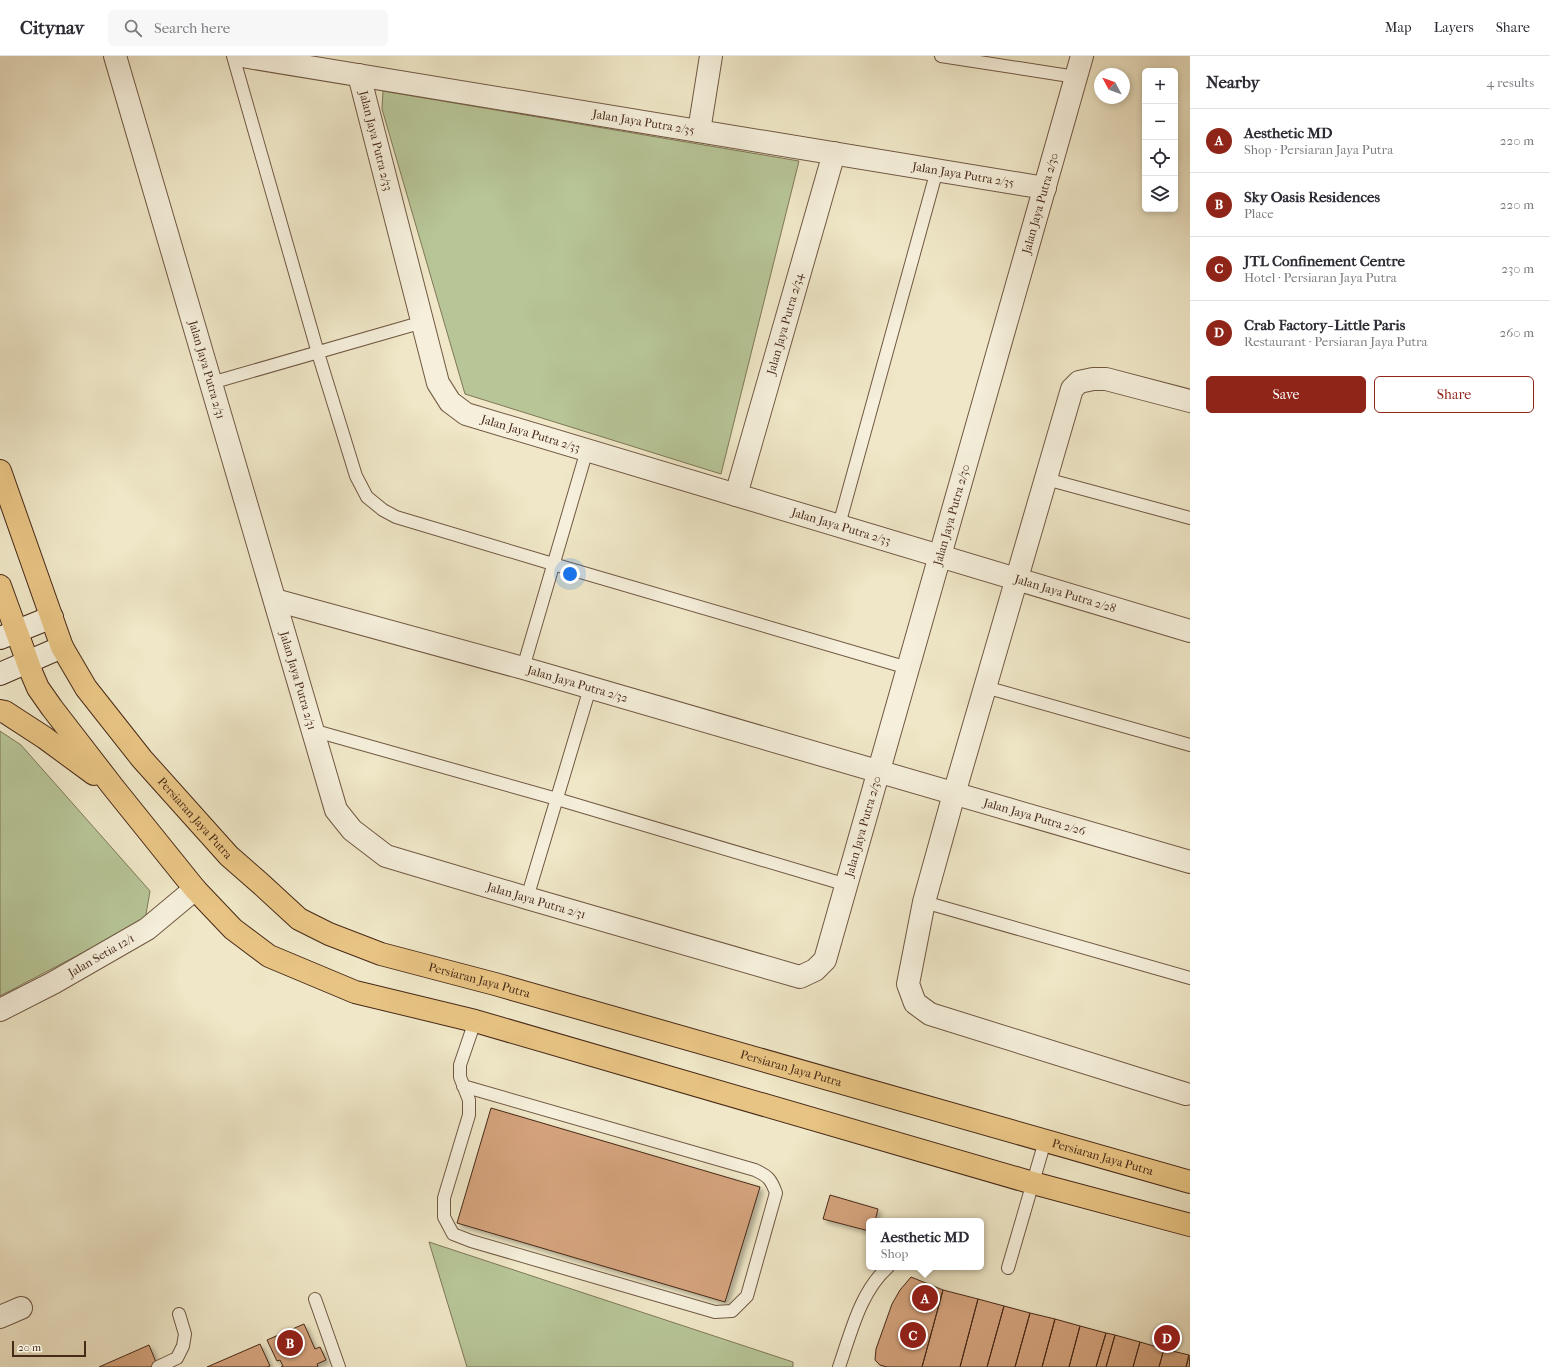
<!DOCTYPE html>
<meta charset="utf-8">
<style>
:root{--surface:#fff;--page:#f7f7f7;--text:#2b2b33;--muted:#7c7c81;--line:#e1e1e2;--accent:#8f2418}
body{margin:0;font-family:"IM FELL French Canon",serif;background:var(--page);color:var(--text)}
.controls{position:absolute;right:12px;top:12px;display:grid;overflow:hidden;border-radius:6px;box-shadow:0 2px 6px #0003}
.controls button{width:36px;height:36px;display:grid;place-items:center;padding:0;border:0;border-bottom:1px solid var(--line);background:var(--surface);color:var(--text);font:20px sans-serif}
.compass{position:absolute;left:1094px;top:12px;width:36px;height:36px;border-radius:50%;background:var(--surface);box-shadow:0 2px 6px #0003;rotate:311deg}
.scale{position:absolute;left:12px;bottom:10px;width:74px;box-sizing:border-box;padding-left:4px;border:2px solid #472917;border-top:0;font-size:11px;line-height:14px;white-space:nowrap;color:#472917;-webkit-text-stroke:3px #f5efdb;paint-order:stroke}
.you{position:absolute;left:570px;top:518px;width:14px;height:14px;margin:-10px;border:3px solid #fff;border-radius:50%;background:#1a73e8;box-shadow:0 0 0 6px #1a73e833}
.badge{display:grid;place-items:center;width:26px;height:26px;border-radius:50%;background:var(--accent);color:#fff;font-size:13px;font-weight:700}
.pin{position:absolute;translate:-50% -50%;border:2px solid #fff;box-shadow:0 1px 4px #0006}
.popup{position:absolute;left:866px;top:1162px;width:118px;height:52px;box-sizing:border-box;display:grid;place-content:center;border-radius:6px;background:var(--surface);filter:drop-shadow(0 1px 3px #0005);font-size:13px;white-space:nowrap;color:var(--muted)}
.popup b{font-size:15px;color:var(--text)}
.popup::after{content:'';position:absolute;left:50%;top:100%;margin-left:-8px;border:8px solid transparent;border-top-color:var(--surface)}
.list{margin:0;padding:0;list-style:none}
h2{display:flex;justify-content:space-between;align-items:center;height:52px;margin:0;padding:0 16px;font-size:17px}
h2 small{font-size:13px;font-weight:400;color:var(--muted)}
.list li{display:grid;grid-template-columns:26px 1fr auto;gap:12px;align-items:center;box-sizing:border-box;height:64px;padding:0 16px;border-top:1px solid var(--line)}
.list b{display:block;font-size:15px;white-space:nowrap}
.list p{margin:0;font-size:13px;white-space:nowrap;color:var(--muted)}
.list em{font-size:13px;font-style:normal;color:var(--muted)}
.actions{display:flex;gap:8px;padding:12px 16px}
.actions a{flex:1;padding:9px 0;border:1px solid var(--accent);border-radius:6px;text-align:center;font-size:14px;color:var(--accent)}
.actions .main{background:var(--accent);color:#fff}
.icon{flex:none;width:22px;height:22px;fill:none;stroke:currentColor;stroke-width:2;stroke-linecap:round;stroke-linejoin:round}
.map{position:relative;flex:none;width:1190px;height:1311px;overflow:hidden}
header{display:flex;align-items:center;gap:24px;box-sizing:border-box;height:56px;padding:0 20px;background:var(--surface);border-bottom:1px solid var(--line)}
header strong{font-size:19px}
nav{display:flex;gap:22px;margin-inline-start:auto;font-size:14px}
.search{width:280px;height:36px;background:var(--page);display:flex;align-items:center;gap:10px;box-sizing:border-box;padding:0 14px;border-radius:6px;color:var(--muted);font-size:15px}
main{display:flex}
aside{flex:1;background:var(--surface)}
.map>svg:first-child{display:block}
.green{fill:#b7c597;stroke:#7f7757}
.building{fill:#d4a37d;stroke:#472917;filter:url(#shadow)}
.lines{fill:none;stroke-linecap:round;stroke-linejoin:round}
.lane-casing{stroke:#715843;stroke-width:14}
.street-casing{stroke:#715843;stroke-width:24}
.secondary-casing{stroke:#472917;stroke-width:24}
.primary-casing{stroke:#472917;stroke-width:24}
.lane{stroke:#f5efdb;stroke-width:12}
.street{stroke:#f5efdb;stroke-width:22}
.secondary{stroke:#f5efdb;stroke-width:22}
.primary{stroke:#e8c484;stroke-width:22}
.labels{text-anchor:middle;stroke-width:3.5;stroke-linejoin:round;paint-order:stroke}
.street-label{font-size:12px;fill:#472917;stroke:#f5efdb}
</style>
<header>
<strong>Citynav</strong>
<div class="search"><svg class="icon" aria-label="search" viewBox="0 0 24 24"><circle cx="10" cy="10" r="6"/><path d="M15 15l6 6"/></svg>Search here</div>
<nav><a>Map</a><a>Layers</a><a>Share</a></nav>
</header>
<main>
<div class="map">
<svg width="1190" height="1311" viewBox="0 0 1190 1311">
<defs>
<filter id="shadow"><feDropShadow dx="3.5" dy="3.5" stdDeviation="2" flood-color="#0004"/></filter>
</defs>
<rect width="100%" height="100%" fill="#efe7c7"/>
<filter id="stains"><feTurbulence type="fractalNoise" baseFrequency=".005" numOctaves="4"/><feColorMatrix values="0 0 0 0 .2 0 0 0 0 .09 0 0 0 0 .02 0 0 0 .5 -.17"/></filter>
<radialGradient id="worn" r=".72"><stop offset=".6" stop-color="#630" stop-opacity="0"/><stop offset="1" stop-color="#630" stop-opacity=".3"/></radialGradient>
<path class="green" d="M 383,35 L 799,105 L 721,418 L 465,338 L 382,53 Z
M 0,675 L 21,689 L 150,835 L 145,864 L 0,940 Z
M 429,1186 L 793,1306 L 793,1311 L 467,1311 Z"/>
<path class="building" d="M 491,1052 L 760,1131 L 725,1246 L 457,1167 Z
M 830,1139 L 878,1153 L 875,1165 L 869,1165 L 869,1175 L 823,1163 Z
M 911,1221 L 943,1234 L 922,1311 L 887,1311 L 880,1309 L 875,1304 L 876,1293 L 892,1248 L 900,1234 Z
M 943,1234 L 978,1243 L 960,1311 L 922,1311 Z
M 978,1243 L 1004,1250 L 987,1311 L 960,1311 Z
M 1004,1250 L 1030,1257 L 1015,1311 L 987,1311 Z
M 1030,1257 L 1055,1263 L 1042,1311 L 1015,1311 Z
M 1055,1263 L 1080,1270 L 1069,1311 L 1042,1311 Z
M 304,1268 L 315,1293 L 320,1291 L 326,1304 L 317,1308 L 318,1311 L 281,1311 L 283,1310 L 280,1304 L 277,1305 L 267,1284 Z
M 1080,1270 L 1106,1277 L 1096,1311 L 1069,1311 Z
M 1106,1277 L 1115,1279 L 1106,1311 L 1096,1311 Z
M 1115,1279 L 1140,1286 L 1133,1311 L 1106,1311 Z
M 1140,1286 L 1164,1293 L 1159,1311 L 1133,1311 Z
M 260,1288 L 270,1310 L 267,1311 L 207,1311 Z
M 149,1289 L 158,1311 L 99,1311 Z
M 1164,1293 L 1189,1299 L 1186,1311 L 1159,1311 Z
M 1189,1299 L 1190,1311 L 1186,1311 Z"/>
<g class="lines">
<g class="lane-casing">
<path id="lane" d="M 233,0 L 318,297 L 356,420 L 367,441 L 383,454 L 396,461 L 553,508 L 908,612
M 941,0 L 1076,21
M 211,327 L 423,266
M 1046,423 L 1190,462
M 839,469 L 937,114
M 523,612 L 587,394
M 985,631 L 1190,689
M 312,674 L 557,743 L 847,829
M 527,842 L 590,632
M 924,846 L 1190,922
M 463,1030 L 755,1114 C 768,1120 771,1123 776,1137 L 747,1240 L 732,1255 L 715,1256 L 471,1185 L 453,1178 L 444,1161 L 444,1142 L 469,1059 L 469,1044 L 460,1021 L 460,1009 L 475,965
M 1008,1212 L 1045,1085
M 315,1243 L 339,1311
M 158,1311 L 177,1302 L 183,1290 L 185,1278 L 179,1258
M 839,1311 C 851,1277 860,1236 888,1211"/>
</g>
<g class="street-casing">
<g id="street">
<path id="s1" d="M 115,0 L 336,754 L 352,774 L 386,800 L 527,842 L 800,921 L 815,914 L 825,904 L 1082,0"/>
<path id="s2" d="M 242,0 L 1045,132"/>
<path id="s3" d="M 359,19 L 438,327 L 450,346 L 466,358 L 1190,575"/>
<path d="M 699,75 L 711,0"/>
<path id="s4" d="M 736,439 L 834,97"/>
<path id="s5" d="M 275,544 L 523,612 L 1190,806"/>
<path id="s6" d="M 0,954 L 53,927 L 147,873 L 195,833"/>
<path d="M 1186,1038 L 930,958 L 915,947 L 908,928 L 924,846 L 954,738 L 1072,333 L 1079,326 L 1093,323 L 1106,323 L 1190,345"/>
<path d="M 0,1261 L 21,1252"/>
</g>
</g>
<g class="secondary-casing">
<path id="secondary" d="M 0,582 L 52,561
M 0,618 L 62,591"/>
</g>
<g class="primary-casing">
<g id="primary">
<path id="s7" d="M 0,415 L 62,591 L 86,632 L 142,703 L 229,800 L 261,828 L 299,863 L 329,878 L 381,898 L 495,928 L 1190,1126"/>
<path d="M 0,530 L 32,618 L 38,632 L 52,652 L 113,731 L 195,833 L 233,873 L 269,900 L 355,936 L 475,965 L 1033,1127 L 1190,1169"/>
<path d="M 0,655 L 5,656 L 45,682 L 94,718"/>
</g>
</g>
<use href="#lane" class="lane"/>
<use href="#street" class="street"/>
<use href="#secondary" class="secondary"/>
<use href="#primary" class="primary"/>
</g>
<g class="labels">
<g class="street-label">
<text dy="4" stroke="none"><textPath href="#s2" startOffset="407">Jalan Jaya Putra 2/35</textPath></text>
<text dy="4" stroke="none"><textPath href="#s3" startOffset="68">Jalan Jaya Putra 2/33</textPath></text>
<text dy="4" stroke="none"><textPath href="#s2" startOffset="731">Jalan Jaya Putra 2/35</textPath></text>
<text dy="4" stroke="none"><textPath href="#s1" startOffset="2103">Jalan Jaya Putra 2/30</textPath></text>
<text dy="4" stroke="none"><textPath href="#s4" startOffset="178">Jalan Jaya Putra 2/34</textPath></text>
<text dy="4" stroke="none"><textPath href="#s1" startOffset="327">Jalan Jaya Putra 2/31</textPath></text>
<text dy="4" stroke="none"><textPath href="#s3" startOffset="428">Jalan Jaya Putra 2/33</textPath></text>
<text dy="4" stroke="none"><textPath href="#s1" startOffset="1779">Jalan Jaya Putra 2/30</textPath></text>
<text dy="4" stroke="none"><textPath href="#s3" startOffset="752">Jalan Jaya Putra 2/33</textPath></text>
<text dy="4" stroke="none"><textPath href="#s3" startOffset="986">Jalan Jaya Putra 2/28</textPath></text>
<text dy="4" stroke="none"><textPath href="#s1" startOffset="651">Jalan Jaya Putra 2/31</textPath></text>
<text dy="4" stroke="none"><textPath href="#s5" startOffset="314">Jalan Jaya Putra 2/32</textPath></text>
<text dy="4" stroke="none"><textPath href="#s5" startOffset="790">Jalan Jaya Putra 2/26</textPath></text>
<text dy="4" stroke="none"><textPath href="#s7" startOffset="404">Persiaran Jaya Putra</textPath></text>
<text dy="4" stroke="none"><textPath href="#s1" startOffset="1455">Jalan Jaya Putra 2/30</textPath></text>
<text dy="4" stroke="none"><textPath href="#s1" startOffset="1011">Jalan Jaya Putra 2/31</textPath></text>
<text dy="4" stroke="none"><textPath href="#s6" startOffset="115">Jalan Setia 12/1</textPath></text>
<text dy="4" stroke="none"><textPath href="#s7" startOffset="740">Persiaran Jaya Putra</textPath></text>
<text dy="4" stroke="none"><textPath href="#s7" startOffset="1064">Persiaran Jaya Putra</textPath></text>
<text dy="4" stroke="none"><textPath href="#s7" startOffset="1388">Persiaran Jaya Putra</textPath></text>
</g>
</g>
<rect width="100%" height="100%" filter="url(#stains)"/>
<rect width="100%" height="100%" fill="url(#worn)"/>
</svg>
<div class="controls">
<button>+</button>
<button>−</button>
<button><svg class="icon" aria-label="locate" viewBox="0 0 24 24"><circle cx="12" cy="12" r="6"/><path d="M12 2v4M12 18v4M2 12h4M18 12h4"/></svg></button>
<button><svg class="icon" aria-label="layers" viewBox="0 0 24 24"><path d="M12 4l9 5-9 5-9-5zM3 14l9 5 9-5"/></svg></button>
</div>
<svg class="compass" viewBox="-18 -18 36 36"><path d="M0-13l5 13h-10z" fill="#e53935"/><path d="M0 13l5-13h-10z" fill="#7c7c81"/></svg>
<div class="scale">20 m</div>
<div class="you"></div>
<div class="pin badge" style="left:925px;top:1242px">A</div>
<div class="popup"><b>Aesthetic MD</b>Shop</div>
<div class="pin badge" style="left:290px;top:1287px">B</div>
<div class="pin badge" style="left:913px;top:1279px">C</div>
<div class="pin badge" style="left:1167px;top:1282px">D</div>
</div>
<aside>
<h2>Nearby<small>4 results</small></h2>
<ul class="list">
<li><span class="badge">A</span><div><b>Aesthetic MD</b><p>Shop · Persiaran Jaya Putra</p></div><em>220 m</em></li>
<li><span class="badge">B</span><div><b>Sky Oasis Residences</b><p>Place</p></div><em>220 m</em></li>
<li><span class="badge">C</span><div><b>JTL Confinement Centre</b><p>Hotel · Persiaran Jaya Putra</p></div><em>230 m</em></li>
<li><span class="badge">D</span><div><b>Crab Factory- Little Paris</b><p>Restaurant · Persiaran Jaya Putra</p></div><em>260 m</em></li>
</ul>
<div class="actions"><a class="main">Save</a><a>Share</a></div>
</aside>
</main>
